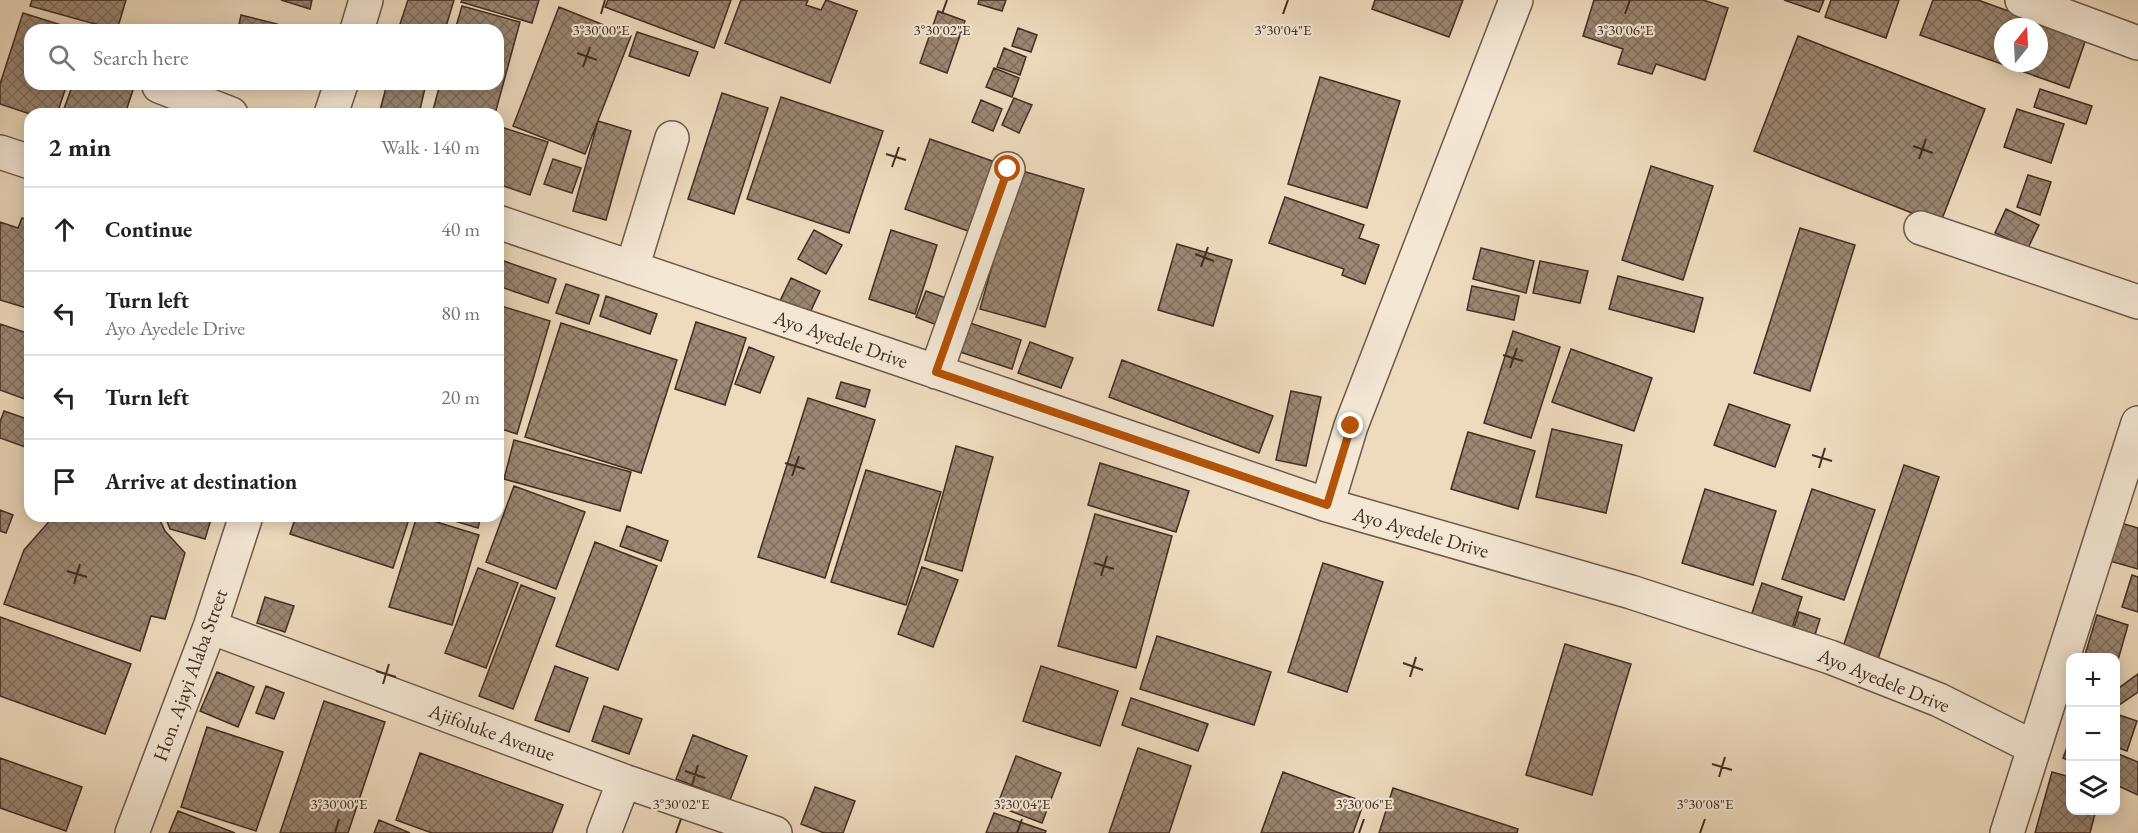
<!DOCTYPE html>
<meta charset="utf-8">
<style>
:root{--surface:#fff;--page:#f6f6f6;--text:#222;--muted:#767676;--line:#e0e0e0}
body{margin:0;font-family:"EB Garamond",serif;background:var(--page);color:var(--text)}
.controls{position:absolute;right:18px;bottom:18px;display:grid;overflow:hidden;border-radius:12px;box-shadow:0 3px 15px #0003}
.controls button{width:54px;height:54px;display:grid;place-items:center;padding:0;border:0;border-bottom:2px solid var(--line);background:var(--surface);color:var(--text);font:30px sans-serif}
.compass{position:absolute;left:1994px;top:18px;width:54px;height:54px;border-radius:50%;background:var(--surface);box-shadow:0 3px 15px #0003;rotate:18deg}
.stop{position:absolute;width:18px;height:18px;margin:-14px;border:4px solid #b45309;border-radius:50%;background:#fff}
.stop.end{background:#b45309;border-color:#fff;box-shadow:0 2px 6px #0008}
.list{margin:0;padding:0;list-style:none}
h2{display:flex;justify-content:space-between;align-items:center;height:78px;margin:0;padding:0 24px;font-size:26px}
h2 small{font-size:20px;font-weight:400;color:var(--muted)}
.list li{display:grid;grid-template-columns:39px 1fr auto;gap:18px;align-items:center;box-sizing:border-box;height:84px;padding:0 24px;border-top:2px solid var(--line)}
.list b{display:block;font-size:22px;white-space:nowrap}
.list p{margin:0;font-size:20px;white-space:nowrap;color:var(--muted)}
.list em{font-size:20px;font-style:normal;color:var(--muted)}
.icon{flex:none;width:33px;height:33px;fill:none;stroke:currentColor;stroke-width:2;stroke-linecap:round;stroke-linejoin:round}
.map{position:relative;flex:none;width:2138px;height:833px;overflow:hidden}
.search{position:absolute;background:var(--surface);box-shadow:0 3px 15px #0003;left:24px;top:24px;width:480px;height:66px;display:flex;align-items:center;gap:15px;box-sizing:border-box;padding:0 21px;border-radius:18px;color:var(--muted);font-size:22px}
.panel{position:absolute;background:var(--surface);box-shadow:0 3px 15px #0003;left:24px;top:108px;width:480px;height:414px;border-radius:18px}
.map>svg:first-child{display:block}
.building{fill:url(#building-cross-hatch);stroke:#422d22;stroke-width:1.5;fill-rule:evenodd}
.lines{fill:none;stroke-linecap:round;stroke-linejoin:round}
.minor-casing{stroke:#6d5849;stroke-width:36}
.minor{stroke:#f4e8d5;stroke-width:33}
.route{stroke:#b45309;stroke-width:8}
.ticks{fill:none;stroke:#422d22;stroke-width:2}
.labels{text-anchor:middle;stroke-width:4.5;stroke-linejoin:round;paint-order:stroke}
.street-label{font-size:20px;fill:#422d22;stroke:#f4e8d5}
.ticks-label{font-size:15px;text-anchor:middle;fill:#422d22;stroke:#f4e8d5;stroke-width:4.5;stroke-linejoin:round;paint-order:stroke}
</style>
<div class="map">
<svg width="2138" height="833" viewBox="0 0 2138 833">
<defs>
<pattern id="building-cross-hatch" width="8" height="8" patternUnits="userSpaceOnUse" patternTransform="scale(1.5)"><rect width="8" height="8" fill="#9b8773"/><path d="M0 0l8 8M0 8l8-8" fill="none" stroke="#806f5e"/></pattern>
</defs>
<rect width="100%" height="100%" fill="#eedbbe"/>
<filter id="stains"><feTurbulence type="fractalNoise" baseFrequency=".00333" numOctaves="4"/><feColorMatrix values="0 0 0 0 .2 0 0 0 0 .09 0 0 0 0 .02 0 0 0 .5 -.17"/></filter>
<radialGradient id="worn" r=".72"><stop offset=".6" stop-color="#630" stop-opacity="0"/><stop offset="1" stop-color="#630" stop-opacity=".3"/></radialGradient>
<path class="building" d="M 32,0 L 126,0 L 117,30 L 30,6 Z
M 281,0 L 312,0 L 310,9 Z
M 408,0 L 454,0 L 445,30 L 418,30 L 400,24 Z
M 462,0 L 539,0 L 532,23 L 461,2 Z
M 608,0 L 731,0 L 714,48 L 605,7 Z
M 741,0 L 808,0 L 806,5 L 821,10 L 826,0 L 857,11 L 830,83 L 725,43 Z
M 979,0 L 1006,0 L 1002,11 L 978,4 Z
M 1375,0 L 1463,0 L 1449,37 L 1372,9 Z
M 1594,0 L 1703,0 L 1728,8 L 1705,80 L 1656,64 L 1652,74 L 1618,64 L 1623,49 L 1583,36 Z
M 1784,0 L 1824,0 L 1819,12 Z
M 1831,0 L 1899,0 L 1886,38 L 1825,17 Z
M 1933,0 L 1978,0 L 2086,39 L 2069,88 L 1920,35 ZM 2003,27 L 2039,27 L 2039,63 L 2003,63 Z
M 462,6 L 520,22 L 495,114 L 432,114 L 440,84 L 498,84 L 498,30 L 455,30 Z
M 559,7 L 631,36 L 585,154 L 513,126 Z
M 938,11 L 965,21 L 947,73 L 920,63 Z
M 23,13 L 77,30 L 30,30 L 30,84 L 67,84 L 57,114 L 30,114 L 0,104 L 0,84 Z
M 241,15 L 277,24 L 275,30 L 238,30 Z
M 1018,28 L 1037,35 L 1031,52 L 1012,46 Z
M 637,32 L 698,52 L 689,76 L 629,56 Z
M 1798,36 L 1985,109 L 1940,224 L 1754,151 Z
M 1004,48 L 1026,57 L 1020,75 L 997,67 Z
M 994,68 L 1019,78 L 1012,97 L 986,87 Z
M 1320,77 L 1400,101 L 1367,208 L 1288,184 Z
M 73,84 L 135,84 L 125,114 L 62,114 Z
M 387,84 L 410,84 L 425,88 L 419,114 L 379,114 Z
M 2040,89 L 2092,106 L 2086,124 L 2034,107 Z
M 722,93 L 768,108 L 734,214 L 688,199 Z
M 781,97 L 883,131 L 849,233 L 747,199 Z
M 1014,98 L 1032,105 L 1019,133 L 1002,125 Z
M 981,100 L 1002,109 L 993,131 L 972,122 Z
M 2017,109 L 2064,124 L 2051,163 L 2004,147 Z
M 598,121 L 631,131 L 606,220 L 573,211 Z
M 498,126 L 548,142 L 530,195 L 498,184 Z
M 930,139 L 995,162 L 971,232 L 905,209 Z
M 553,159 L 581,168 L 572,193 L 544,184 Z
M 1651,166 L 1713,186 L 1683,280 L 1622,260 Z
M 1019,170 L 1084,189 L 1045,327 L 980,309 Z
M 2028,175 L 2051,182 L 2040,215 L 2017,207 Z
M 1285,197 L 1364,225 L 1359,238 L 1379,245 L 1365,284 L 1342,275 L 1344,269 L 1269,243 Z
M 2006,209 L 2039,225 L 2028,248 L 1995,233 Z
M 22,218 L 30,221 L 30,309 L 0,300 L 0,222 L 18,228 Z
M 1800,228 L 1855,245 L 1810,391 L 1754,373 Z
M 814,230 L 842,245 L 826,274 L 798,259 Z
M 891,230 L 937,245 L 915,314 L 869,299 Z
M 1177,244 L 1232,260 L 1213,326 L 1158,310 Z
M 1481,248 L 1534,261 L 1526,293 L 1473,279 Z
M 498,259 L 556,279 L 548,303 L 498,286 Z
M 1540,261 L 1588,271 L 1580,303 L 1533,293 Z
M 1618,276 L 1703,298 L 1694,332 L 1609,309 Z
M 791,278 L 820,291 L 808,317 L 779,303 Z
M 566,284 L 599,295 L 589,324 L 556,313 Z
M 1472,286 L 1519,296 L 1514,320 L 1467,310 Z
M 926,291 L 946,298 L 937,325 L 916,317 Z
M 606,296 L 657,314 L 650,334 L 600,316 Z
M 498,305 L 550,321 L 517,434 L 498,428 Z
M 696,322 L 746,338 L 725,405 L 675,389 Z
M 561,323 L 677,360 L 641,473 L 525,437 Z
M 970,323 L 1021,340 L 1012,369 L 960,352 Z
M 0,324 L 30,334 L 30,401 L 0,390 Z
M 1513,331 L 1560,347 L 1531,438 L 1484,423 Z
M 1030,342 L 1073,358 L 1061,388 L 1018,373 Z
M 749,347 L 774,357 L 760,393 L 735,384 Z
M 1571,349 L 1652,378 L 1634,431 L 1552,402 Z
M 1122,360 L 1273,416 L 1259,453 L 1109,397 Z
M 841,382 L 870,390 L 865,407 L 836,398 Z
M 1291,391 L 1321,397 L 1306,466 L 1276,460 Z
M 808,398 L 875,420 L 825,578 L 758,557 Z
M 1729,404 L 1790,425 L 1775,467 L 1714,445 Z
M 4,411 L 30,420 L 28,448 L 0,438 L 0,422 Z
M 1552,429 L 1622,445 L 1606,513 L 1536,497 Z
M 1468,432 L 1535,451 L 1518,509 L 1451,489 Z
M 514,440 L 631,472 L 620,511 L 504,479 Z
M 956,446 L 993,457 L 962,571 L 925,560 Z
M 1100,463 L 1189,491 L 1176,532 L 1088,505 Z
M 1904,465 L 1939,477 L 1878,659 L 1843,647 Z
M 866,470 L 941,492 L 906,605 L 831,582 Z
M 514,486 L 585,512 L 556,589 L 486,562 Z
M 1705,489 L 1776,511 L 1753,585 L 1682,563 Z
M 1812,489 L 1875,510 L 1844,600 L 1782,579 Z
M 0,510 L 13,515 L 6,533 L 0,531 Z
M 1095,514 L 1172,536 L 1136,668 L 1058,646 Z
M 54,516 L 158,516 L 165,531 L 185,553 L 165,619 L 151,616 L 140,651 L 4,604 L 24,550 Z
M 165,516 L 212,516 L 205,539 L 170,529 Z
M 296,516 L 410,516 L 393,568 L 290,534 Z
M 417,516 L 479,535 L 452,625 L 389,607 Z
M 438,516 L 481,516 L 478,528 Z
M 2121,523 L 2138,528 L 2138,569 L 2110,561 Z
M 627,526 L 668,541 L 661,561 L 620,546 Z
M 595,542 L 657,566 L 618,670 L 556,646 Z
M 1323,563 L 1383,582 L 1347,692 L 1288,672 Z
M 922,567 L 958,580 L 933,647 L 898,634 Z
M 478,568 L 518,583 L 486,668 L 445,653 Z
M 2132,575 L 2138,577 L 2138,612 L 2122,607 Z
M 1762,583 L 1802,597 L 1791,631 L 1750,619 Z
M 521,585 L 555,598 L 513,709 L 479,696 Z
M 265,597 L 294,606 L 285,632 L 257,623 Z
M 1799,612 L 1820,619 L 1813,641 L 1792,634 Z
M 2097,615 L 2128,625 L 2116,667 L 2116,658 L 2084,658 Z
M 0,617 L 131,664 L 105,734 L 0,696 Z
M 1157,636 L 1271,672 L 1254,725 L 1140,689 Z
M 1565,644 L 1631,664 L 1592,795 L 1526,775 Z
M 555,666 L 588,678 L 569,732 L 535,720 Z
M 1041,666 L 1118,691 L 1100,746 L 1023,721 Z
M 217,672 L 254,687 L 238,727 L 200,711 Z
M 2138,674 L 2138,692 L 2116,707 L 2116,690 Z
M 266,686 L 284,693 L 274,719 L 256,713 Z
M 1131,698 L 1208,724 L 1198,751 L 1122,725 Z
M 324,701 L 385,722 L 348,833 L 280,833 Z
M 604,706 L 642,719 L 629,754 L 592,741 Z
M 2116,714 L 2137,721 L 2127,751 L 2116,747 Z
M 207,727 L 283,752 L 256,831 L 181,807 Z
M 693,735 L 747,756 L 730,800 L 676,779 Z
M 2070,739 L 2070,761 L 2063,758 Z
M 1138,748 L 1191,766 L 1169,833 L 1109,833 Z
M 420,753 L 563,805 L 552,833 L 432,833 L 396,820 Z
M 2116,753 L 2138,762 L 2138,795 L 2116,785 Z
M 1016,756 L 1061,773 L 1042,823 L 997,806 Z
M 0,758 L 82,787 L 66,831 L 0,808 Z
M 1283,772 L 1364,802 L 1353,833 L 1261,833 Z
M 2052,772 L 2070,777 L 2070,810 L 2096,810 L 2090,833 L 2035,833 Z
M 815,787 L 855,801 L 843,833 L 824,833 L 801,824 Z
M 1393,788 L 1518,829 L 1517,833 L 1379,833 Z
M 178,811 L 235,833 L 169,833 Z
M 994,813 L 1046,831 L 1045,833 L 986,833 Z
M 379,820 L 410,833 L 374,833 Z"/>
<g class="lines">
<g class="minor-casing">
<path id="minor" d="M 2022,0 L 2138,43
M 357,30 L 366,0
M 159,86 L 231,114
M 331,114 L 341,84
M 0,152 L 30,162
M 498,222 L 1327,505 L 1631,592 L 1830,657 L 1939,700 L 2033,747
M 1921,228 L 2138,302
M 632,268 L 672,138
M 936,372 L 1008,169
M 1327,505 L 1351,426 L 1516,0
M 210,627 L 624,781 L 775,833
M 132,833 L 210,627 L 246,516
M 604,833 L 624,781
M 2007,833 L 2138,423"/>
</g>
<use href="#minor" class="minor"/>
</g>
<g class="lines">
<path class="route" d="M 1008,169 L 936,372 L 1327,505 L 1351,426"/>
</g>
<path class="ticks" d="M 601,14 L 605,0M 942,14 L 947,0M 1283,14 L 1288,0M 1625,14 L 1630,0M 577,53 L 597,60M 583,67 L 590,47M 1913,146 L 1933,153M 886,154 L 906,160M 1919,159 L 1926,139M 892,167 L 899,147M 1195,254 L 1214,261M 1201,267 L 1208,247M 1503,355 L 1523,361M 1510,368 L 1517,348M 1812,455 L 1832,461M 785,463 L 805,469M 1819,468 L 1825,448M 792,476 L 799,456M 1094,563 L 1114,569M 67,571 L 87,577M 1101,576 L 1107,556M 74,584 L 80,564M 1403,663 L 1423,670M 376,671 L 396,677M 1410,677 L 1416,657M 383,684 L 389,664M 1712,764 L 1732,770M 685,771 L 705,778M 1719,777 L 1725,757M 692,785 L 698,765M 335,833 L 339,819M 676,833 L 681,819M 1017,833 L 1022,819M 1359,833 L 1364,819M 1700,833 L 1705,819"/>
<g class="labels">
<g class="street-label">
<text transform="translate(841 339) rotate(19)" y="7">Ayo Ayedele Drive</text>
<text transform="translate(1421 532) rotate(16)" y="7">Ayo Ayedele Drive</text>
<text transform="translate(190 675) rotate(-70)" y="7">Hon. Ajayi Alaba Street</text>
<text transform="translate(1884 680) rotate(22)" y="7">Ayo Ayedele Drive</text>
<text transform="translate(492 732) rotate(20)" y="7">Ajifoluke Avenue</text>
</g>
</g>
<g class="ticks-label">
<text x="601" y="35">3°30'00"E</text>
<text x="942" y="35">3°30'02"E</text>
<text x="1283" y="35">3°30'04"E</text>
<text x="1625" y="35">3°30'06"E</text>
<text x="339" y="809">3°30'00"E</text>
<text x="681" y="809">3°30'02"E</text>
<text x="1022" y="809">3°30'04"E</text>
<text x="1364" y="809">3°30'06"E</text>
<text x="1705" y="809">3°30'08"E</text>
</g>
<rect width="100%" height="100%" filter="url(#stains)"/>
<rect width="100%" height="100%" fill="url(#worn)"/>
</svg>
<div class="controls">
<button>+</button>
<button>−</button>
<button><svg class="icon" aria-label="layers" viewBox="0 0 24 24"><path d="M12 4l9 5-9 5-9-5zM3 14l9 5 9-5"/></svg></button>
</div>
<svg class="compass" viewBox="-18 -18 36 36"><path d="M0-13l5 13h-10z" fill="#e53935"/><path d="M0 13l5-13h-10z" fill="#767676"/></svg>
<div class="stop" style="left:1008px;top:169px"></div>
<div class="stop end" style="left:1351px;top:426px"></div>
<div class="search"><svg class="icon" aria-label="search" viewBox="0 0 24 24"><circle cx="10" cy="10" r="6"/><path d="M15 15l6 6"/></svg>Search here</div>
<section class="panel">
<h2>2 min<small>Walk · 140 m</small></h2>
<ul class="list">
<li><svg class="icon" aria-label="ahead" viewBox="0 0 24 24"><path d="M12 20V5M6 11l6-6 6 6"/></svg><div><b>Continue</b></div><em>40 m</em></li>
<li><svg class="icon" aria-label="left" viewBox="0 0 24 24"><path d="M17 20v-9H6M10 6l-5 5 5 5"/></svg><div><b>Turn left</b><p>Ayo Ayedele Drive</p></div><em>80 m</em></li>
<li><svg class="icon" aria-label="left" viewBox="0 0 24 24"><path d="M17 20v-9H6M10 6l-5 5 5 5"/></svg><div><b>Turn left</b></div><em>20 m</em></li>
<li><svg class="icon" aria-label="arrive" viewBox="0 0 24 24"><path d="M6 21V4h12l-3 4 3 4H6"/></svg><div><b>Arrive at destination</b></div></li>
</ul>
</section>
</div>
